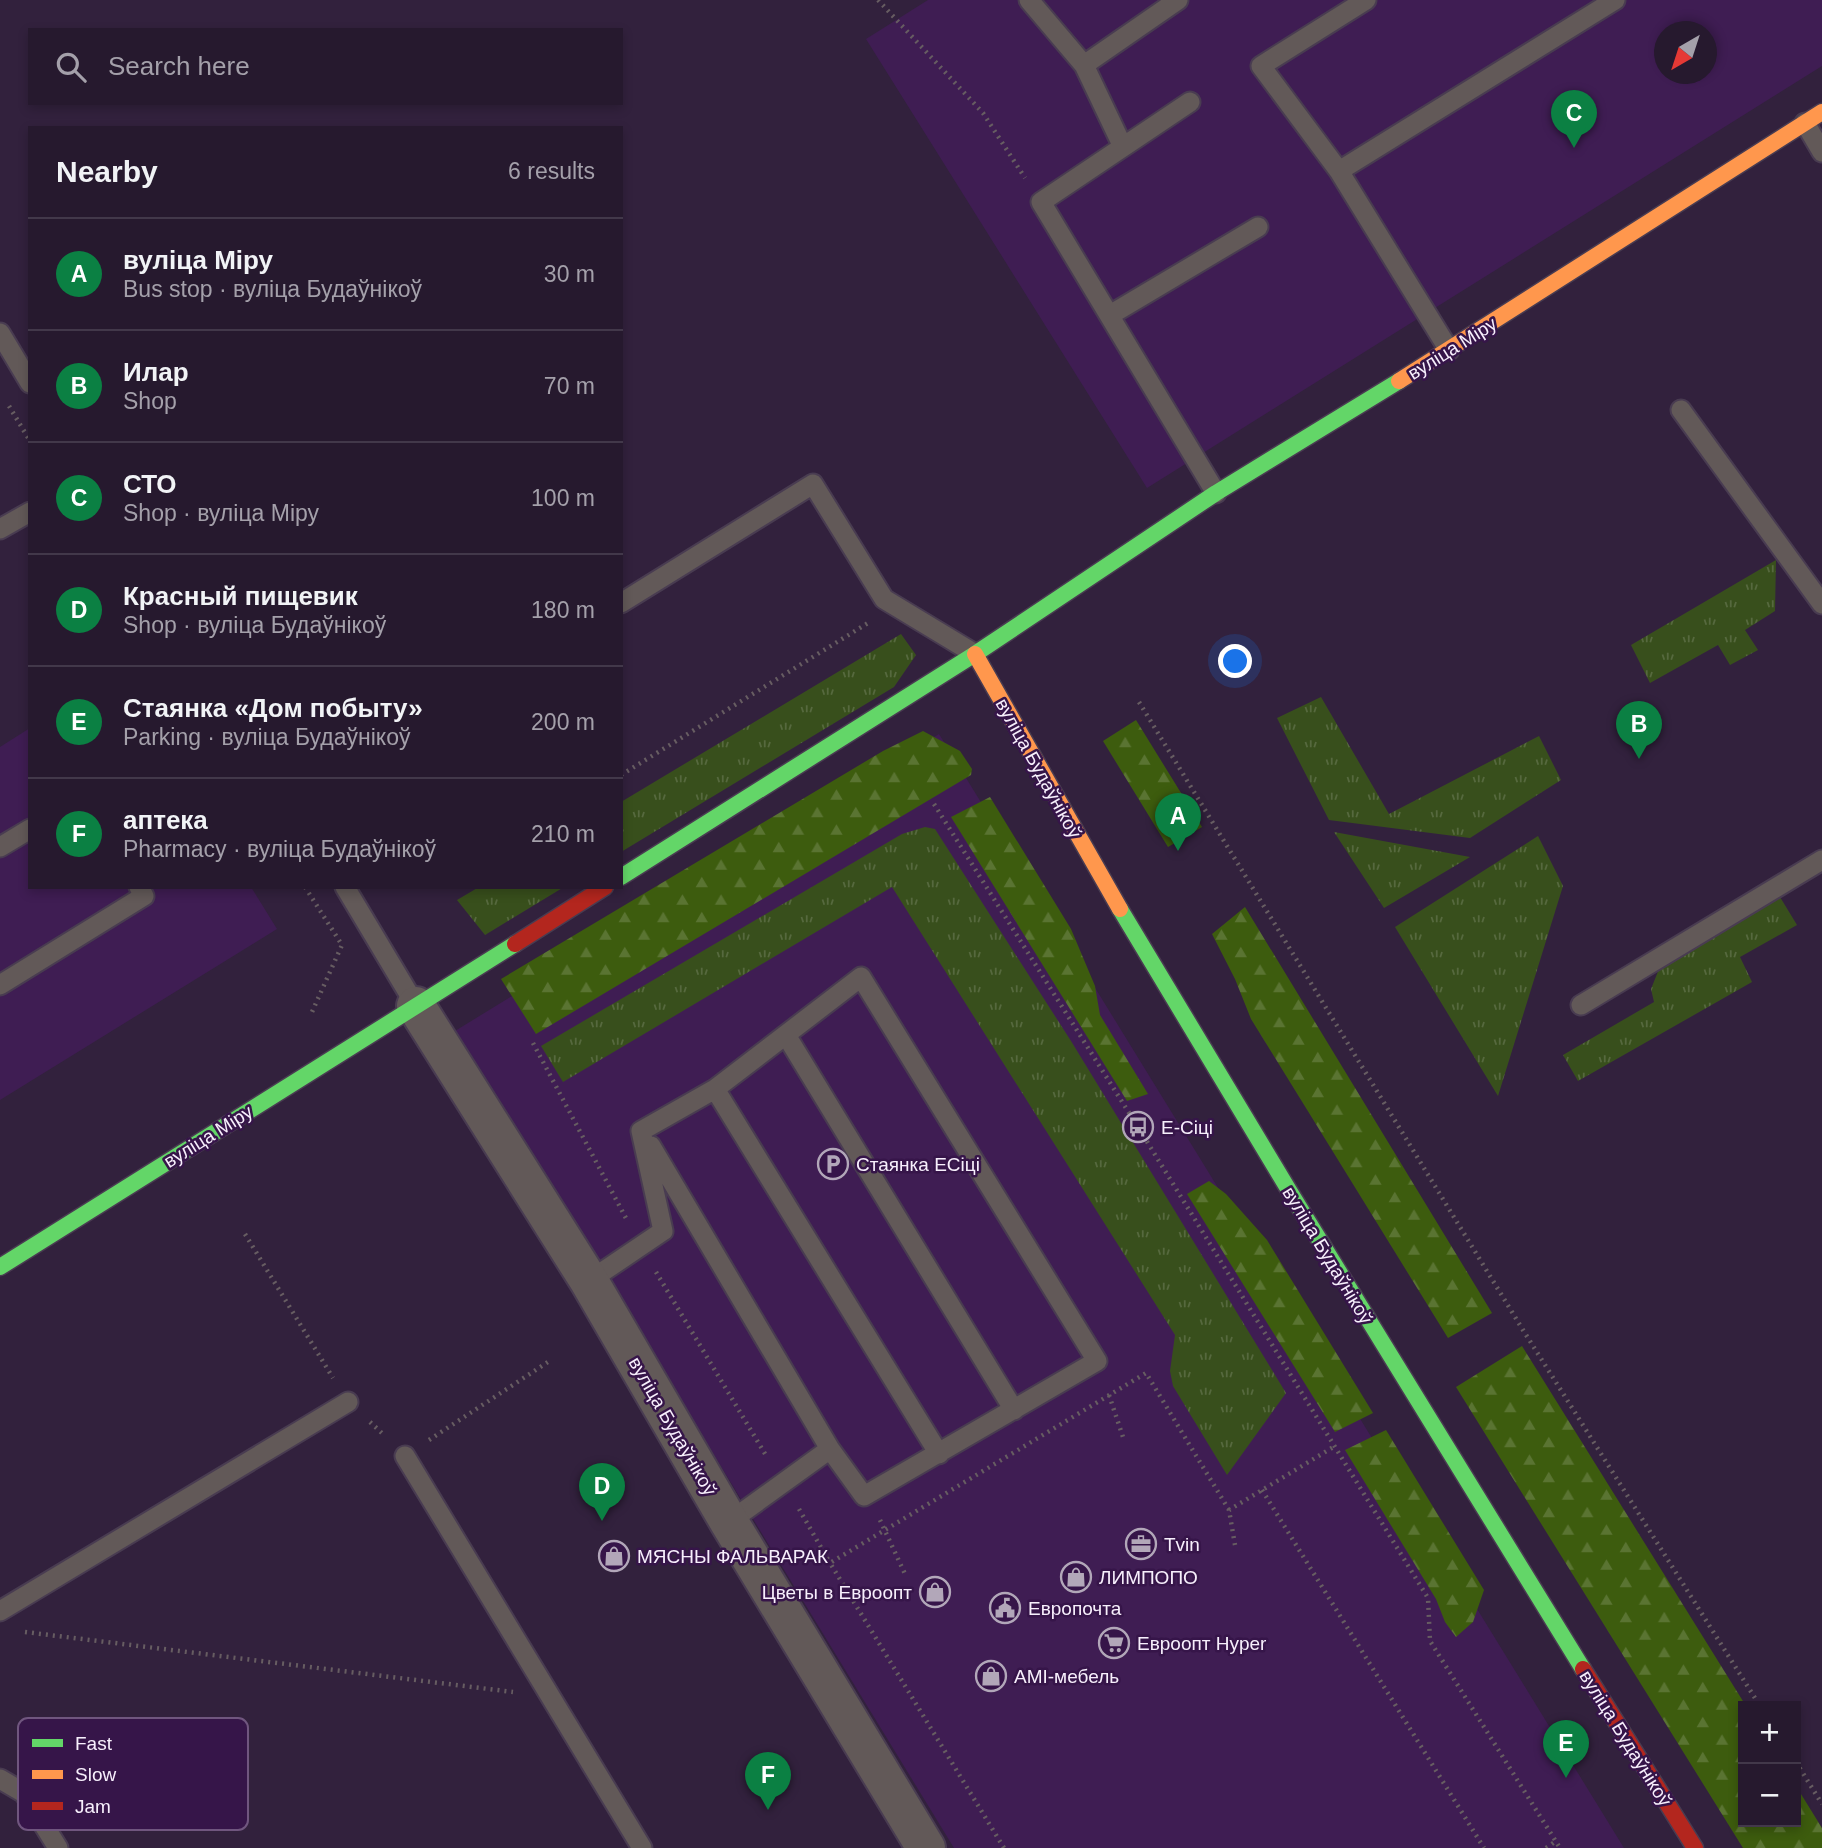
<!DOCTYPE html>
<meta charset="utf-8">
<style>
:root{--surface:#26192e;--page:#32263a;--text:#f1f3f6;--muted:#a4a0aa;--line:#42384a;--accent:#0b8043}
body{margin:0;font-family:Arial,sans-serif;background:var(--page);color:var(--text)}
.controls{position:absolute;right:21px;bottom:21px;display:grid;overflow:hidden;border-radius:0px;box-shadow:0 4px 10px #0003}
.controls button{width:63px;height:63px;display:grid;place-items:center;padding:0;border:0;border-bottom:2px solid var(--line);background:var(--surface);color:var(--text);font:35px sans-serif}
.compass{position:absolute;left:1654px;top:21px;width:63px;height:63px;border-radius:50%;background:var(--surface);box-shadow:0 4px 10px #0003;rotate:219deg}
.you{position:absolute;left:1236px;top:662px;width:24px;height:24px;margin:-18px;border:5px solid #fff;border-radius:50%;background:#1a73e8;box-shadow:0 0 0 10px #1a73e833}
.badge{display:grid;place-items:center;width:46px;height:46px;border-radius:50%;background:var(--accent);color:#fff;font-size:23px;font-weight:700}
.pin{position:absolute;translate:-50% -58px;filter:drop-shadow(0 2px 4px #0008)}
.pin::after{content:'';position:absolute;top:37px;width:24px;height:21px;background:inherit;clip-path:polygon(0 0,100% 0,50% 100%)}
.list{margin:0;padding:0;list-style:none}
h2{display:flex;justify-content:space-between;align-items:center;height:91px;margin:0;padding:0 28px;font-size:30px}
h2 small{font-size:23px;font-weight:400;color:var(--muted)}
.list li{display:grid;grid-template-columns:46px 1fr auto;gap:21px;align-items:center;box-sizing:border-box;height:112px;padding:0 28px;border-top:2px solid var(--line)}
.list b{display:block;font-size:26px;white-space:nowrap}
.list p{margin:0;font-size:23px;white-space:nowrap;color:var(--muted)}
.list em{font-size:23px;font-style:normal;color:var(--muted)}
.icon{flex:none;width:38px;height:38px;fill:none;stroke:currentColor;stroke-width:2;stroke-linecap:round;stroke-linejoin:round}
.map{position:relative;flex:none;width:1822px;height:1848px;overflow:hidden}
.search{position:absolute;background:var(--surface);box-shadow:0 4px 10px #0003;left:28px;top:28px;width:595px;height:77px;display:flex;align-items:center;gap:18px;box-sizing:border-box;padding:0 24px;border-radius:0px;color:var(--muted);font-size:26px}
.panel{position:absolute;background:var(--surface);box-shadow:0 4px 10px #0003;left:28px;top:126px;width:595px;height:763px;border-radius:0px}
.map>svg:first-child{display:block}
.built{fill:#3f1d53;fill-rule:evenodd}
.grass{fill:url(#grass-tufts)}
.forest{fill:url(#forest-firs)}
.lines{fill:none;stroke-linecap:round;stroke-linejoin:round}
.lane-casing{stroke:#493c51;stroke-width:23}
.street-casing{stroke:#493c51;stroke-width:42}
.fast-casing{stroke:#493c51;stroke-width:19}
.slow-casing{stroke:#493c51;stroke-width:19}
.jam-casing{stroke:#493c51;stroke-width:19}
.path{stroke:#675d62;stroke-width:4.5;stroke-dasharray:2 5;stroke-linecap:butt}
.lane{stroke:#625958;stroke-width:19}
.street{stroke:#625958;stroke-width:38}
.fast{stroke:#63d668;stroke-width:16}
.slow{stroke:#ff974d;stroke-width:16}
.jam{stroke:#b3261e;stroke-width:16}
.labels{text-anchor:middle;stroke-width:5;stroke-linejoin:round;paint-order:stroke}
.street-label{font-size:19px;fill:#f7effc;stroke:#361549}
.poi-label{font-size:19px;fill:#f7effc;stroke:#361549;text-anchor:start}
.key{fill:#361549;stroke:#70567f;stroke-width:2}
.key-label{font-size:19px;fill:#f7effc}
</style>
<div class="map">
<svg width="1822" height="1848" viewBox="0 0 1822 1848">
<defs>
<pattern id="grass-tufts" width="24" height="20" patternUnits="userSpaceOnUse" patternTransform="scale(1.75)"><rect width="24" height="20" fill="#384f1c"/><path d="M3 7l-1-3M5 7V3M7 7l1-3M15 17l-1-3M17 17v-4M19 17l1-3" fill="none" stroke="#56693e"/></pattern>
<pattern id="forest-firs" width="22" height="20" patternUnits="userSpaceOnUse" patternTransform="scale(1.75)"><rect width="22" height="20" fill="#3d5c0e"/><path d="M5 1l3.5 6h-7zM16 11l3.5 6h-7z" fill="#5a7432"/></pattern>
</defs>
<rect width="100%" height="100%" fill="#32213d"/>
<path class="built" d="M 928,0 L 1822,0 L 1822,66 L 1147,488 L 866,39 ZM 1664,32 L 1706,32 L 1706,74 L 1664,74 Z
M 30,728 L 30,887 L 251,887 L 277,929 L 0,1100 L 0,747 Z
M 939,734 L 1624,1848 L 954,1848 L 455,1031 Z"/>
<path class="grass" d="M 1776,560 L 1775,611 L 1745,630 L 1758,650 L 1730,665 L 1718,645 L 1650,683 L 1631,645 Z
M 901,634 L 916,655 L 894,687 L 621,852 L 621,802 Z
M 1321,697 L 1389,814 L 1539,736 L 1561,780 L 1470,838 L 1329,820 L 1277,718 Z
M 925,827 L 935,829 L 1071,1041 L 1286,1393 L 1227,1475 L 1173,1386 L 1170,1371 L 1175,1335 L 892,887 L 563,1082 L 541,1046 L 902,834 Z
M 1334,832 L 1470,857 L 1384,908 Z
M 1538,836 L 1563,886 L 1498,1096 L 1395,927 Z
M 479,887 L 564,887 L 485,935 L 457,900 Z
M 1780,897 L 1797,925 L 1740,957 L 1752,982 L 1578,1081 L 1563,1055 L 1654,1002 L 1651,989 L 1659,969 Z"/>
<path class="forest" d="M 1136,720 L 1202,827 L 1168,847 L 1103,741 Z
M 923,731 L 960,751 L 972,769 L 971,775 L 536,1034 L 501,979 L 883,751 Z
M 990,797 L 1071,929 L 1095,986 L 1100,1015 L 1148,1094 L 1127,1101 L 951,817 Z
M 1245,907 L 1492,1313 L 1448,1338 L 1251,1019 L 1235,979 L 1212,934 Z
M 1209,1181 L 1226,1194 L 1267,1240 L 1373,1413 L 1335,1432 L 1187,1194 Z
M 1522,1346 L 1746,1706 L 1743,1706 L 1743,1822 L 1796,1822 L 1796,1786 L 1822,1828 L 1822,1848 L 1743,1848 L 1456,1387 Z
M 1386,1430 L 1484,1590 L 1473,1622 L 1456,1637 L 1445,1622 L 1436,1599 L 1345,1450 Z"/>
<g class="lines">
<g class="lane-casing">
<path id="lane" d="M 1029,0 L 1084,65 L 1122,145
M 1366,0 L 1261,66 L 1339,171 L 1449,350
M 1084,65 L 1178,0
M 1190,102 L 1041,202 L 1216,493
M 1805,123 L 1822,152
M 1339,171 L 1615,0
M 1110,315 L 1258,227
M 0,333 L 30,383
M 1681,410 L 1822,604
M 0,529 L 30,512
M 621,603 L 813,484 L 884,599 L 975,654
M 0,847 L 30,829
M 345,887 L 416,1006
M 0,985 L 144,896 L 139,887
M 1581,1005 L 1822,860
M 786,1035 L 1014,1410
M 715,1089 L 939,1454
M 651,1146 L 830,1449
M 589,1281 L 663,1231 L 641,1131 L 715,1089 L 861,977 L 1097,1361 L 864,1496 L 830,1449 L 729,1522
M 405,1456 L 642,1848
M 0,1611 L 348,1402
M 0,1779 L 24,1793 L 58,1848"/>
</g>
<g class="street-casing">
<path id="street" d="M 416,1006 L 589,1281 L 729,1522 L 926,1848"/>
</g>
<g class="fast-casing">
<path id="fast" d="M 621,877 L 975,654 L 1216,493 L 1399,381
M 1120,909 L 1290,1192 L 1583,1669
M 0,1267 L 515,944"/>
</g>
<g class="slow-casing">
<path id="slow" d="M 1399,381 L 1822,112
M 975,654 L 1120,909"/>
</g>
<g class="jam-casing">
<path id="jam" d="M 515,944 L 605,887
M 1583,1669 L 1695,1848"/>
</g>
<path class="path" d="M 878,0 L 983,113 L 1025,178
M 9,406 L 30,441
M 1139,702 L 1523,1330 L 1760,1706
M 621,775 L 868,623
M 934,804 L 1138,1127 L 1428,1598 L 1430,1641 L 1560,1848
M 305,887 L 342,945 L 312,1012
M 533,1043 L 628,1222
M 245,1234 L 333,1378
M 656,1272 L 767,1457
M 1109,1395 L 1124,1440
M 370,1422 L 384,1435
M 429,1440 L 551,1360
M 1262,1490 L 1484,1848
M 799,1509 L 830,1563
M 880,1520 L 905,1574
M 1235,1545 L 1229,1510 L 1335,1446
M 25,1632 L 513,1692
M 1796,1762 L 1822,1804
M 1004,1848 L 830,1563 L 1146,1373 L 1229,1510
M 1546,1848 L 1556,1841"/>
<use href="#lane" class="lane"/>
<use href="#street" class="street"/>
<use href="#fast" class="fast"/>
<use href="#slow" class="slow"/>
<use href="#jam" class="jam"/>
</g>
<defs>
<g id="bus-ring" transform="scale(1.575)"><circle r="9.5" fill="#361549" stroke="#b2a7b9" stroke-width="1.5"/><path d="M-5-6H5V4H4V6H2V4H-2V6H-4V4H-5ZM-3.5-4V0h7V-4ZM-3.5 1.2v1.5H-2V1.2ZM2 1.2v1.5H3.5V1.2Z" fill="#b2a7b9"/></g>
<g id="parking-ring" transform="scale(1.575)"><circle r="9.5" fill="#361549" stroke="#b2a7b9" stroke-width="1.5"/><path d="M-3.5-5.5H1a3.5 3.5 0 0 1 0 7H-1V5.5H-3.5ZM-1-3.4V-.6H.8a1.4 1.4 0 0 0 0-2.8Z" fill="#b2a7b9"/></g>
<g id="office-ring" transform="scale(1.575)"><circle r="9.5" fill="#361549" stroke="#b2a7b9" stroke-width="1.5"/><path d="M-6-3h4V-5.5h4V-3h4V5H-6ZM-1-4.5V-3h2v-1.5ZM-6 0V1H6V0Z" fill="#b2a7b9"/></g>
<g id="shop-ring" transform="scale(1.575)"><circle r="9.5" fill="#361549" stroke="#b2a7b9" stroke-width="1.5"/><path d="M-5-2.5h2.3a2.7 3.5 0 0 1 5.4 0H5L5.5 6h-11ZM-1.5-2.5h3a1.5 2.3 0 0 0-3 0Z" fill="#b2a7b9"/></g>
<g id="civic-ring" transform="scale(1.575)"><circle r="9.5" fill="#361549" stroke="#b2a7b9" stroke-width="1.5"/><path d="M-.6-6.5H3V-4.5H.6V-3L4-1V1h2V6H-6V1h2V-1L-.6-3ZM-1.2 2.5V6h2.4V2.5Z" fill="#b2a7b9"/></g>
<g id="supermarket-ring" transform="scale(1.575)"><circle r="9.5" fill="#361549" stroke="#b2a7b9" stroke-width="1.5"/><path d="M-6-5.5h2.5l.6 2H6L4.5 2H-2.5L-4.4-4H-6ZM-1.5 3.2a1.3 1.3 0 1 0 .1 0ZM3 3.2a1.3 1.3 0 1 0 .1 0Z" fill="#b2a7b9"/></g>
</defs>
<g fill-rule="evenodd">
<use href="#bus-ring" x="1138" y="1127"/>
<use href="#parking-ring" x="833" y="1164"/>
<use href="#office-ring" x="1141" y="1544"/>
<use href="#shop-ring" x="614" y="1556"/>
<use href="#shop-ring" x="1076" y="1577"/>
<use href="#shop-ring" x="935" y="1592"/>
<use href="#civic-ring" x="1005" y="1608"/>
<use href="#supermarket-ring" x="1114" y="1643"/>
<use href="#shop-ring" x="991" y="1676"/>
</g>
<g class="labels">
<g class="street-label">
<text transform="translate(1452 348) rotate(-32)" y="7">вуліца Міру</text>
<text transform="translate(1039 768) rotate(61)" y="7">вуліца Будаўнікоў</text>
<text transform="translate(208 1136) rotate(-32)" y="7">вуліца Міру</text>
<text transform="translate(1328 1255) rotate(59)" y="7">вуліца Будаўнікоў</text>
<text transform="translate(673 1426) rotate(60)" y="7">вуліца Будаўнікоў</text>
<text transform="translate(1626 1738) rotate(58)" y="7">вуліца Будаўнікоў</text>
</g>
<g class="poi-label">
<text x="1161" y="1134">Е-Сіці</text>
<text x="856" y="1171">Стаянка ЕСіці</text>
<text x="1164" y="1551">Tvin</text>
<text x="637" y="1563">МЯСНЫ ФАЛЬВАРАК</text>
<text x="1099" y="1584">ЛИМПОПО</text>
<text x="912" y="1599" text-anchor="end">Цветы в Евроопт</text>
<text x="1028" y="1615">Европочта</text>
<text x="1137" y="1650">Евроопт Hyper</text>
<text x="1014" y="1683">AMI-мебель</text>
</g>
</g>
<rect x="18" y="1718" width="230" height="112" rx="10" class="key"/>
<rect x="32" y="1739" width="31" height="8" fill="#63d668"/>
<rect x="32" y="1770" width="31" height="9" fill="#ff974d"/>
<rect x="32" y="1802" width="31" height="8" fill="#b3261e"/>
<g class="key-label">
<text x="75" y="1750">Fast</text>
<text x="75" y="1781">Slow</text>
<text x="75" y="1813">Jam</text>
</g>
</svg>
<div class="controls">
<button>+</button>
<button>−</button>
</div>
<svg class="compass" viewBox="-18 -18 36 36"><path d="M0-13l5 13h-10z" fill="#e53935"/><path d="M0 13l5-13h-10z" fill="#a4a0aa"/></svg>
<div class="you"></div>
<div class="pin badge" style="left:1178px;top:851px">A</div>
<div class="pin badge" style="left:1639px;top:759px">B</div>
<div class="pin badge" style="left:1574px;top:148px">C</div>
<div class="pin badge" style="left:602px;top:1521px">D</div>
<div class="pin badge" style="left:1566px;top:1778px">E</div>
<div class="pin badge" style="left:768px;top:1810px">F</div>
<div class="search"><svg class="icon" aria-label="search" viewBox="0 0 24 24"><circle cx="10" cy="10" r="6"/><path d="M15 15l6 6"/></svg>Search here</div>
<section class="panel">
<h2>Nearby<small>6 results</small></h2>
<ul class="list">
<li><span class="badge">A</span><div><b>вуліца Міру</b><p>Bus stop · вуліца Будаўнікоў</p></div><em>30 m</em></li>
<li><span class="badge">B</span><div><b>Илар</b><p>Shop</p></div><em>70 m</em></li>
<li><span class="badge">C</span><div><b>СТО</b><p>Shop · вуліца Міру</p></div><em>100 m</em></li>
<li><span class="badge">D</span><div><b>Красный пищевик</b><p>Shop · вуліца Будаўнікоў</p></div><em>180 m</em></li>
<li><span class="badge">E</span><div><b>Стаянка «Дом побыту»</b><p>Parking · вуліца Будаўнікоў</p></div><em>200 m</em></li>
<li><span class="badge">F</span><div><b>аптека</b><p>Pharmacy · вуліца Будаўнікоў</p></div><em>210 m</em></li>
</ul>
</section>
</div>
